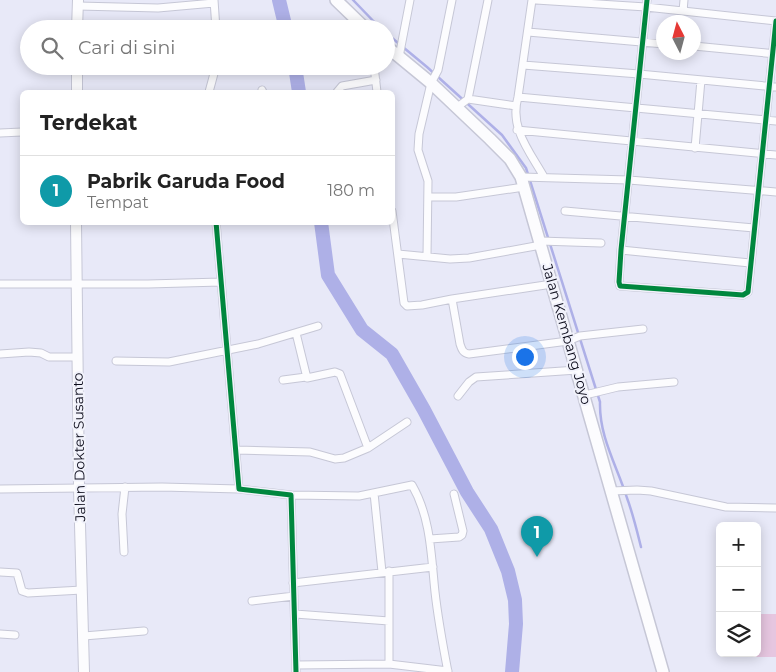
<!DOCTYPE html>
<html lang="id">
<meta charset="utf-8">
<style>
:root{--surface:#fff;--page:#f6f6f6;--text:#222;--muted:#767676;--line:#e0e0e0;--accent:#595968}
body{margin:0;font-family:Montserrat,sans-serif;background:var(--page);color:var(--text)}
.controls{position:absolute;right:15px;bottom:15px;display:grid;overflow:hidden;border-radius:8px;box-shadow:0 2px 12px #0003}
.controls button{width:45px;height:45px;display:grid;place-items:center;padding:0;border:0;border-bottom:1px solid var(--line);background:var(--surface);color:var(--text);font:25px sans-serif}
.compass{position:absolute;left:656px;top:15px;width:45px;height:45px;border-radius:50%;background:var(--surface);box-shadow:0 2px 12px #0003;rotate:354deg}
.you{position:absolute;left:524px;top:356px;width:18px;height:18px;margin:-12px;border:4px solid #fff;border-radius:50%;background:#1a73e8;box-shadow:0 0 0 8px #1a73e833}
.badge{display:grid;place-items:center;width:32px;height:32px;border-radius:50%;background:var(--accent);color:#fff;font-size:16px;font-weight:700}
.pin{position:absolute;translate:-50% -41px;filter:drop-shadow(0 1px 2px #0008)}
.pin::after{content:'';position:absolute;top:26px;width:18px;height:15px;background:inherit;clip-path:polygon(0 0,100% 0,50% 100%)}
.list{margin:0;padding:0;list-style:none}
h2{display:flex;justify-content:space-between;align-items:center;height:65px;margin:0;padding:0 20px;font-size:21px}
h2 small{font-size:16px;font-weight:400;color:var(--muted)}
.list li{display:grid;grid-template-columns:32px 1fr auto;gap:15px;align-items:center;box-sizing:border-box;height:70px;padding:0 20px;border-top:1px solid var(--line)}
.list b{display:block;font-size:19px;white-space:nowrap}
.list p{margin:0;font-size:16px;white-space:nowrap;color:var(--muted)}
.list em{font-size:16px;font-style:normal;color:var(--muted)}
.icon{flex:none;width:28px;height:28px;fill:none;stroke:currentColor;stroke-width:2;stroke-linecap:round;stroke-linejoin:round}
.map{position:relative;flex:none;width:776px;height:672px;overflow:hidden}
.search{position:absolute;background:var(--surface);box-shadow:0 2px 12px #0003;left:20px;top:20px;width:375px;height:55px;display:flex;align-items:center;gap:12px;box-sizing:border-box;padding:0 18px;border-radius:28px;color:var(--muted);font-size:19px}
.panel{position:absolute;background:var(--surface);box-shadow:0 2px 12px #0003;left:20px;top:90px;width:375px;height:135px;border-radius:8px}
.map>svg:first-child{display:block}
.green{fill:#e6c6e0}
.lines{fill:none;stroke-linecap:round;stroke-linejoin:round}
.stream{stroke:#aeb0e7;stroke-width:2.5}
.river{stroke:#aeb0e7;stroke-width:14}
.street-casing{stroke:#c6c7d6;stroke-width:9}
.secondary-casing{stroke:#c6c7d6;stroke-width:12}
.primary-casing{stroke:#c6c7d6;stroke-width:14}
.street{stroke:#fcfcfe;stroke-width:7}
.secondary{stroke:#fcfcfe;stroke-width:10}
.primary{stroke:#fcfcfe;stroke-width:11}
.cycleway-casing{stroke:#f1f2fb;stroke-width:8}
.cycleway{stroke:#00873e;stroke-width:5}
.labels{text-anchor:middle;stroke-width:4;stroke-linejoin:round;paint-order:stroke}
.street-label{font-size:14px;fill:#0c0c1b;stroke:#f1f2fb}
</style>
<div class="map">
<svg width="776" height="672" viewBox="0 0 776 672">
<rect width="100%" height="100%" fill="#e8e9f8"/>
<path class="green" d="M 757,614 L 776,614 L 776,657 L 732,657 L 732,653 L 757,653 Z"/>
<g class="lines">
<path class="stream" d="M 353,0 L 381,29
M 386,33 L 427,67 L 502,135 L 526,168 L 600,402 C 599,437 617,466 627,498 C 633,514 637,531 641,547"/>
<path class="river" d="M 279,0 L 286,29
M 295,66 L 299,92
M 321,222 L 328,275 L 362,330 L 392,354 L 424,410 L 467,492 L 491,529 L 508,571 L 515,600 L 516,624 L 512,672"/>
<g class="street-casing">
<path id="street" d="M 214,0 L 216,29
M 532,0 L 518,97 C 509,128 530,152 544,177
M 536,0 L 646,7 L 776,21
M 647,0 L 621,250 L 619,282 L 620,286 L 743,295 L 748,292 L 776,21
M 78,6 L 158,8 L 214,3
M 683,11 L 684,0
M 528,32 L 664,44
M 694,46 L 776,54
M 399,57 L 410,0
M 523,65 L 639,74 L 776,87
M 374,66 L 377,92
M 262,90 L 263,92
M 209,92 L 216,66
M 337,92 L 342,86 L 376,80
M 518,97 L 776,121
M 468,99 L 516,106
M 456,108 L 468,99 L 488,0
M 517,130 L 776,155
M 0,133 L 22,132
M 695,148 L 701,80
M 521,177 L 629,180 L 776,192
M 428,197 L 456,197 L 524,187
M 392,211 L 404,303 L 407,306 L 422,305 L 452,299 L 552,284
M 565,211 L 754,228
M 216,222 L 239,489 L 291,495 L 296,672
M 540,241 L 601,243
M 621,250 L 750,263
M 398,254 L 450,259 L 469,258 L 541,245
M 427,256 L 428,181 L 418,150 L 419,134 L 431,83 L 438,70 L 452,0
M 0,284 L 148,284 L 221,282
M 452,299 L 460,344 C 462,350 463,353 469,354 L 568,341 L 580,336 L 643,329
M 296,333 L 307,378 L 335,372 L 340,374 L 368,448
M 0,354 L 29,352 L 41,353 L 49,357 L 77,357
M 116,361 L 169,362 L 258,344 L 318,326
M 283,380 L 306,377
M 585,395 L 618,387 L 674,382
M 458,396 L 469,382 L 476,377 L 577,370
M 236,450 L 310,452 L 335,459 L 344,458 L 368,448 L 407,422
M 0,489 L 162,487 L 239,489
M 611,491 L 637,490 L 651,491 L 726,507 L 776,508
M 374,493 L 382,572
M 291,495 L 359,496 L 412,485 C 431,518 431,555 435,592 C 438,619 443,646 448,672
M 430,539 L 459,537 L 462,535 L 463,531 L 454,494
M 124,552 L 122,514 L 125,487
M 389,571 L 389,664
M 0,572 L 17,573 L 22,591 L 28,593 L 82,590
M 293,583 L 433,567
M 252,601 L 294,596
M 295,614 L 389,621
M 0,634 L 15,635
M 84,636 L 144,631
M 296,665 L 389,664 L 448,671"/>
</g>
<g class="secondary-casing">
<path id="secondary" d="M 77,29 L 78,0
M 77,92 L 77,66
M 76,222 L 79,488 L 84,672"/>
</g>
<g class="primary-casing">
<path id="primary" d="M 336,0 L 366,29
M 386,46 L 431,83 L 490,139 L 510,159 L 521,177 L 663,672"/>
</g>
<use href="#street" class="street"/>
<use href="#secondary" class="secondary"/>
<use href="#primary" class="primary"/>
<g class="cycleway-casing">
<path id="cycleway" d="M 647,0 L 621,250 L 619,282 L 620,286 L 743,295 L 748,292 L 776,21
M 216,222 L 239,489 L 291,495 L 296,672"/>
</g>
<use href="#cycleway" class="cycleway"/>
</g>
<g class="labels">
<g class="street-label">
<text transform="translate(567 334) rotate(74)" y="5">Jalan Kembang Joyo</text>
<text transform="translate(79 447) rotate(-91)" y="5">Jalan Dokter Susanto</text>
</g>
</g>
</svg>
<div class="controls">
<button>+</button>
<button>−</button>
<button><svg class="icon" aria-label="layers" viewBox="0 0 24 24"><path d="M12 4l9 5-9 5-9-5zM3 14l9 5 9-5"/></svg></button>
</div>
<svg class="compass" viewBox="-18 -18 36 36"><path d="M0-13l5 13h-10z" fill="#e53935"/><path d="M0 13l5-13h-10z" fill="#767676"/></svg>
<div class="you"></div>
<div class="pin badge" style="left:537px;top:557px;background:#0f9aa8">1</div>
<div class="search"><svg class="icon" aria-label="search" viewBox="0 0 24 24"><circle cx="10" cy="10" r="6"/><path d="M15 15l6 6"/></svg>Cari di sini</div>
<section class="panel">
<h2>Terdekat<small></small></h2>
<ul class="list">
<li><span class="badge" style="background:#0f9aa8">1</span><div><b>Pabrik Garuda Food</b><p>Tempat</p></div><em>180 m</em></li>
</ul>
</section>
</div>
